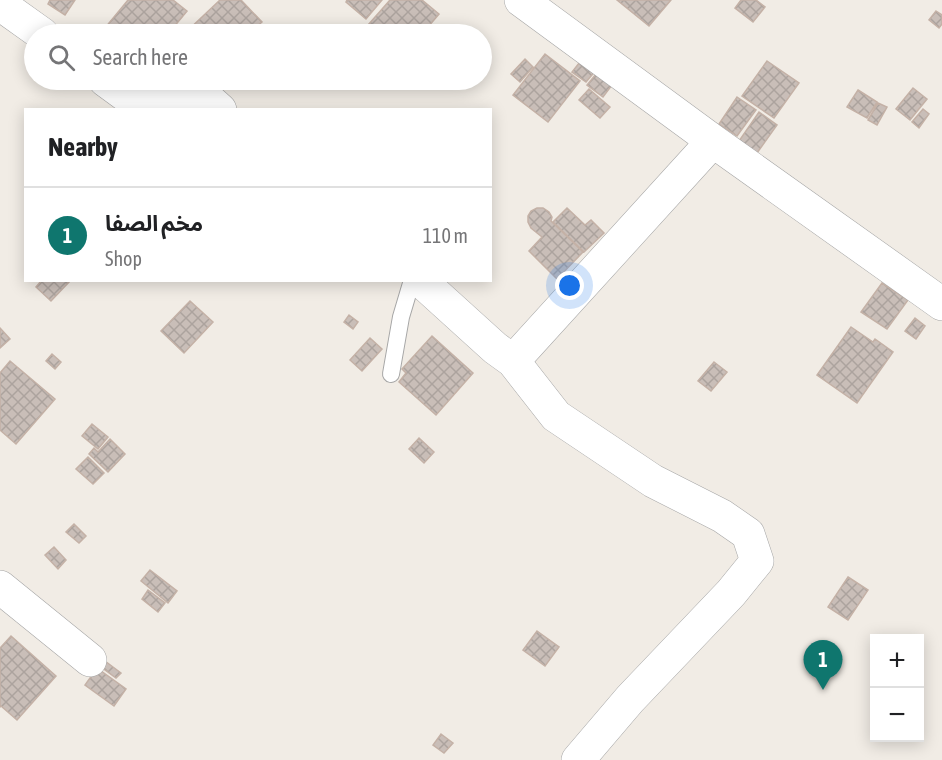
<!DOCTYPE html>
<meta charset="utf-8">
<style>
:root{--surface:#fff;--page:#f2f2f2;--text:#202124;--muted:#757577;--line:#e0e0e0;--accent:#0f766e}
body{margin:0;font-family:"Asap Condensed","Noto Sans Arabic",sans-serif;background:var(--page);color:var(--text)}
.controls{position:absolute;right:18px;bottom:18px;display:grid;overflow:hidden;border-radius:0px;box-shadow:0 3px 15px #0003}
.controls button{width:54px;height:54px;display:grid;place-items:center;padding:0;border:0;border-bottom:2px solid var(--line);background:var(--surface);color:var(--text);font:30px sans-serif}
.you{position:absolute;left:570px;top:286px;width:21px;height:21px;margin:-15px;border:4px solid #fff;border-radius:50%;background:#1a73e8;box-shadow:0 0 0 9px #1a73e833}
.badge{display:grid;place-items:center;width:39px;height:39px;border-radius:50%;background:var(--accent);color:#fff;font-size:20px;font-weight:700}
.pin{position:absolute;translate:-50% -50px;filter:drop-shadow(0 2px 3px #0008)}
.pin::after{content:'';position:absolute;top:32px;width:21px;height:18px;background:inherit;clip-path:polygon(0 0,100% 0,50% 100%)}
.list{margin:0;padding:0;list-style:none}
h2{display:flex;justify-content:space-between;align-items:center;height:78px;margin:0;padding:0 24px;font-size:26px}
h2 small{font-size:20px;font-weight:400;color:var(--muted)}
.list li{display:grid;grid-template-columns:39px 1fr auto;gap:18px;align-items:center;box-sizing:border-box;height:96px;padding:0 24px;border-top:2px solid var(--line)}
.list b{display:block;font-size:22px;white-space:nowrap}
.list p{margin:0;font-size:20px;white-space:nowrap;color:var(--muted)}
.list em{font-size:20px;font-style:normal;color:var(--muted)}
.icon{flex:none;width:33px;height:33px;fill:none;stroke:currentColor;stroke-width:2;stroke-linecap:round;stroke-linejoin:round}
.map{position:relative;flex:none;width:942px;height:760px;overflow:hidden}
.search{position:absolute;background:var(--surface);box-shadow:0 3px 15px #0003;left:24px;top:24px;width:468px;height:66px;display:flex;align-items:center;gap:15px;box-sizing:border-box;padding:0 21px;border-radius:33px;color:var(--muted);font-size:22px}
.panel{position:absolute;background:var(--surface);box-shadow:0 3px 15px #0003;left:24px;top:108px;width:468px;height:174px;border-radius:0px}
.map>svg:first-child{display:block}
.building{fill:url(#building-cross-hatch);stroke:#c4b1a6;stroke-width:1.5}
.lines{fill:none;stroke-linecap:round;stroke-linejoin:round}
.lane-casing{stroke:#a6a6a6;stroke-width:18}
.street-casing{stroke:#a6a6a6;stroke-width:34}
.lane{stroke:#fff;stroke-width:16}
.street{stroke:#fff;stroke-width:33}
</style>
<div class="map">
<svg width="942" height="760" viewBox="0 0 942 760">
<defs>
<pattern id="building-cross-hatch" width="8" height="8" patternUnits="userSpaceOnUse" patternTransform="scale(1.5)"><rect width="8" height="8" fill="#c9beb8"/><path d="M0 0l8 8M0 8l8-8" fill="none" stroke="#aca39e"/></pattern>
</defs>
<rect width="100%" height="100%" fill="#f1ece5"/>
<path class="building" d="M 50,0 L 75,0 L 65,15 L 48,4 Z
M 128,0 L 173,0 L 187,11 L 168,34 L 100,34 Z
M 220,0 L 241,0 L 262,22 L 248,34 L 184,34 Z
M 347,0 L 382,0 L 366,19 L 346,2 Z
M 390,0 L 422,0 L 439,14 L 422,34 L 362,34 L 361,33 Z
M 617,0 L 671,0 L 649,26 Z
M 741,0 L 756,0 L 765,7 L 753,22 L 735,8 Z
M 936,11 L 942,15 L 942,24 L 939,28 L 929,20 Z
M 545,54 L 580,81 L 548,122 L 513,95 Z
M 583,58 L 597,69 L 586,82 L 572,72 Z
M 525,59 L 533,67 L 520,82 L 511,74 Z
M 767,61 L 799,83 L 774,118 L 742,96 Z
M 596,74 L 612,85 L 603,97 L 587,85 Z
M 913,88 L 927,99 L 910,120 L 896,109 Z
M 589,89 L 610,107 L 600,118 L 579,100 Z
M 858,90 L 877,102 L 867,118 L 847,107 Z
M 737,97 L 756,110 L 737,136 L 719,124 Z
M 878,103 L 887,107 L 877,125 L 868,120 Z
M 923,109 L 929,114 L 919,128 L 912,122 Z
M 759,112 L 777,125 L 757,153 L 739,141 Z
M 537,208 L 543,208 L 549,212 L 552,217 L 551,221 L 583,252 L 557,279 L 529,251 L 542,237 L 531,228 L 528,222 L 528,216 L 531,211 Z
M 567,208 L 585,225 L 591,220 L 604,233 L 584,252 L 553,222 Z
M 42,280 L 71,280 L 51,301 L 36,287 Z
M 882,283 L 908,300 L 887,329 L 861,312 Z
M 190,301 L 213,322 L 184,353 L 161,331 Z
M 349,315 L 358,322 L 353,329 L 344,322 Z
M 915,318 L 925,326 L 916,339 L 905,331 Z
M 851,327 L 873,342 L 875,339 L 893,352 L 857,403 L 817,375 Z
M 0,328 L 10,339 L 0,348 Z
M 432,336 L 473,373 L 436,415 L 399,382 L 406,373 L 402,369 Z
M 370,338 L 382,349 L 362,371 L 350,360 Z
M 52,354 L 61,362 L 55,369 L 46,361 Z
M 10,361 L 55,399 L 16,444 L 0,430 L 0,373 Z
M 714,362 L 727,372 L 711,391 L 698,381 Z
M 92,424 L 108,437 L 98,449 L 82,436 Z
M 419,438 L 434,452 L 424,463 L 409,449 Z
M 110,439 L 125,454 L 108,472 L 89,454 L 94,448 L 98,452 Z
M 88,457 L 104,473 L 93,484 L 76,469 Z
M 74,524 L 86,536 L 79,543 L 66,532 Z
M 54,547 L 66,560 L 58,569 L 45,555 Z
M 150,570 L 177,591 L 168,603 L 141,581 Z
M 848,577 L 868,590 L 848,620 L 828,607 Z
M 148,590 L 165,603 L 158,612 L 142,599 Z
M 537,631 L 559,647 L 545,666 L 523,650 Z
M 11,636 L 56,676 L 17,720 L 1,706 L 0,707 L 0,648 Z
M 101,658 L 121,673 L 116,678 L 97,664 Z
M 97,668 L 126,689 L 114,706 L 85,685 Z
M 441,734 L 453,743 L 444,753 L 433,745 Z"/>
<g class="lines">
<g class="lane-casing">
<path id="lane" d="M 391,374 L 401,317 L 412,280"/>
</g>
<g class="street-casing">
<path id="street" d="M 521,0 L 713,141 L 942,304
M 0,4 L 42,34
M 105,80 L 135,102 L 200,92 L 220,110
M 420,280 L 495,348 L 513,361 L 713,141
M 513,361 L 556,416 L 653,481 L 722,516 L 748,534 L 757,561 L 731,593 L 630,699 L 578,760
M 0,587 L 90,660"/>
</g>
<use href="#lane" class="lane"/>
<use href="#street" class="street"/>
</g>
</svg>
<div class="controls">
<button>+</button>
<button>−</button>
</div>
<div class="you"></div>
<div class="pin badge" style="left:823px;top:690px">1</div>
<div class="search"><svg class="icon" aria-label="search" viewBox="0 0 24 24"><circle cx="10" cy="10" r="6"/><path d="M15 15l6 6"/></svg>Search here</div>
<section class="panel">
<h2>Nearby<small></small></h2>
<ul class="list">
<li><span class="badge">1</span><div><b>مخم الصفا</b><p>Shop</p></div><em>110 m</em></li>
</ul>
</section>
</div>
